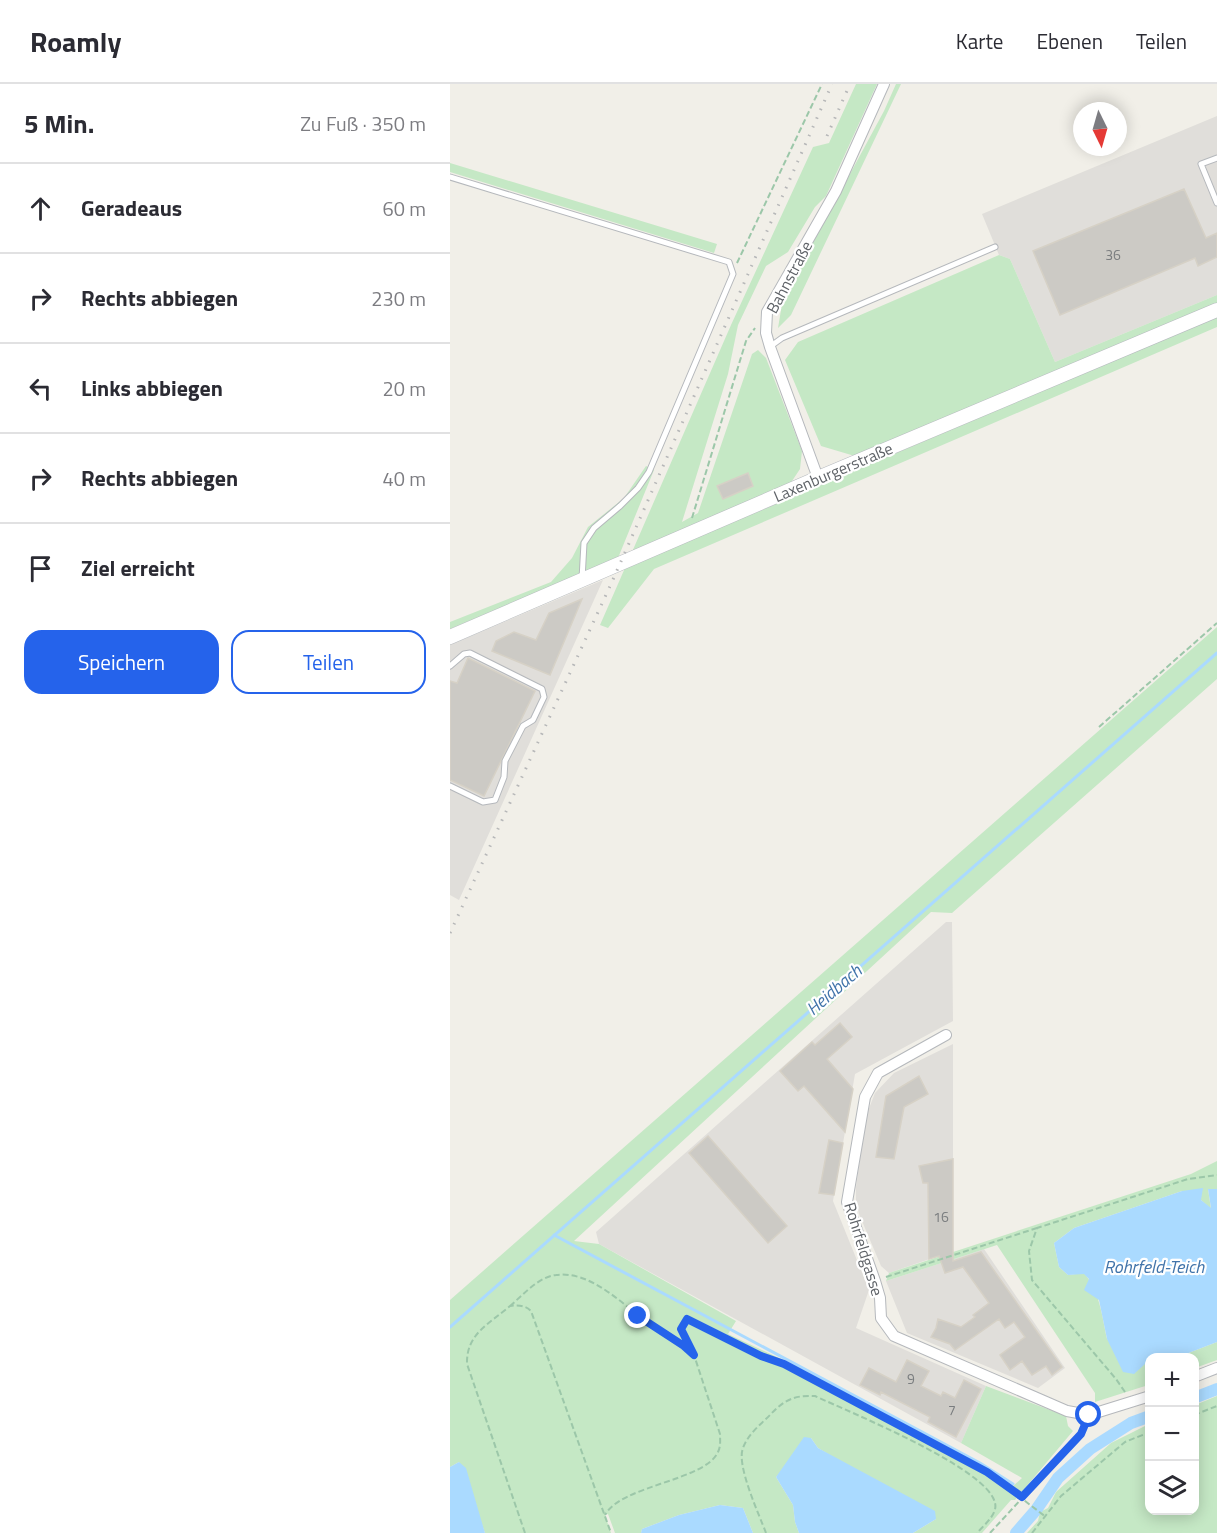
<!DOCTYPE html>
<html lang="de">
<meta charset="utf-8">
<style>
:root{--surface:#fff;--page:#f7f7f7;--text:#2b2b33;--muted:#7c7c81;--line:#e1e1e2;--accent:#2563eb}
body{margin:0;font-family:"Titillium Web",sans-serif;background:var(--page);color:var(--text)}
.controls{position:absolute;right:18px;bottom:18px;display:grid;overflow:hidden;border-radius:12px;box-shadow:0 3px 15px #0003}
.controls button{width:54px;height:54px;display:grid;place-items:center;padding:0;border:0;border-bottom:2px solid var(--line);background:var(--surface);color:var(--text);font:30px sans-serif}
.compass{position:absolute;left:623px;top:18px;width:54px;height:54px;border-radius:50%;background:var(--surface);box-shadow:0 3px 15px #0003;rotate:175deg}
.stop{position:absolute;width:18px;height:18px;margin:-14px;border:4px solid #2563eb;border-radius:50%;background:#fff}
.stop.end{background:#2563eb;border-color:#fff;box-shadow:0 2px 6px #0008}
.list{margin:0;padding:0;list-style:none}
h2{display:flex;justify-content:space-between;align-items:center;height:78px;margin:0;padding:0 24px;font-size:26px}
h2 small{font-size:20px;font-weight:400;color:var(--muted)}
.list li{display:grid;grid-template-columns:39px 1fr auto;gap:18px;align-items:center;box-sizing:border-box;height:90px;padding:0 24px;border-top:2px solid var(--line)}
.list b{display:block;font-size:22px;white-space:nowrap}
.list em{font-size:20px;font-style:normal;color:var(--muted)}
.actions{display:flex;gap:12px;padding:18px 24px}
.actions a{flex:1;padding:14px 0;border:2px solid var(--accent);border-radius:18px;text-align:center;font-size:21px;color:var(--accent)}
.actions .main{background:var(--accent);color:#fff}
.icon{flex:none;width:33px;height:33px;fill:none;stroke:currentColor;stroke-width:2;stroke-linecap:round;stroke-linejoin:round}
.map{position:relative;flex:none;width:767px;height:1449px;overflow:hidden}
header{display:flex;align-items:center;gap:36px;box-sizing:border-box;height:84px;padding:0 30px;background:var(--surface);border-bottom:2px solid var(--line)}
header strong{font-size:28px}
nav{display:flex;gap:33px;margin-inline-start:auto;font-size:21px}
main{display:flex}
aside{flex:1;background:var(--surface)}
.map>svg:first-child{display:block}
.industrial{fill:#e0deda}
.green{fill:#c5e8c5}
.water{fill:#aadaff}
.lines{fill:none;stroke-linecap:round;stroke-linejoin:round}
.stream{stroke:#aadaff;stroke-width:3}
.canal{stroke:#aadaff;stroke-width:12}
.building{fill:#cccac5;stroke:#d6d1c6;stroke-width:1.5}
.lane-casing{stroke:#b5b8bc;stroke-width:7}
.street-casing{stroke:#b5b8bc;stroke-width:12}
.secondary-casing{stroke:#b6babf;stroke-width:15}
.path{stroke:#9cc7a9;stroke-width:2;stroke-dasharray:6 3;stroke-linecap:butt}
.lane{stroke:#fff;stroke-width:5}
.street{stroke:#fff;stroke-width:10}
.secondary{stroke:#fff;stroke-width:14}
.rail{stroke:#b6b7b8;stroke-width:3;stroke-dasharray:1.5 8;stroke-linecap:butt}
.route{stroke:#2563eb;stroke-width:8}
.labels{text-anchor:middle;stroke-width:4.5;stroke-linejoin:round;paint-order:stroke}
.number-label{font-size:14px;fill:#7a7d7f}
.street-label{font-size:16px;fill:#5f6368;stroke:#fff}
.water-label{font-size:18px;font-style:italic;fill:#4174aa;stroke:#fff}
</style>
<header>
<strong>Roamly</strong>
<nav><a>Karte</a><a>Ebenen</a><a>Teilen</a></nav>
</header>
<main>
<aside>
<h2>5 Min.<small>Zu Fuß · 350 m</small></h2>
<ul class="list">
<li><svg class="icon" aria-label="ahead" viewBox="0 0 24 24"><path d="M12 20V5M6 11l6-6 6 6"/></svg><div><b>Geradeaus</b></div><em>60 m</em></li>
<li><svg class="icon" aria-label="right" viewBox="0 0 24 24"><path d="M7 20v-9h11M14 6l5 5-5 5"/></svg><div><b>Rechts abbiegen</b></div><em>230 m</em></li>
<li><svg class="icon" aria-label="left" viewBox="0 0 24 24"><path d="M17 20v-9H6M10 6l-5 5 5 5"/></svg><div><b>Links abbiegen</b></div><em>20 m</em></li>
<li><svg class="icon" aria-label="right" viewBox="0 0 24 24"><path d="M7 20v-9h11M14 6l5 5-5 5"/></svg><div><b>Rechts abbiegen</b></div><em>40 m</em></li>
<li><svg class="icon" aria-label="arrive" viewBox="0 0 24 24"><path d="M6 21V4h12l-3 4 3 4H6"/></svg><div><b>Ziel erreicht</b></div></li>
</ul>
<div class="actions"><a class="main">Speichern</a><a>Teilen</a></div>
</aside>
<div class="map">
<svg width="767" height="1449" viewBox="0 0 767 1449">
<rect width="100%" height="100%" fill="#f1efe8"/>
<path class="industrial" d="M 767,32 L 767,211 L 605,278 L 560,175 L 549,171 L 532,130 Z
M 153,496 L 9,816 L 0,811 L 0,561 Z
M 496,838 L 502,838 L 503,937 L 405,990 L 383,1117 L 419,1206 L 406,1244 L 536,1302 L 511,1359 L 149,1160 L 146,1148 Z
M 503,960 L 503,1167 L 439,1189 L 431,1182 L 409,1130 L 406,1117 L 406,1103 L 416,1032 L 425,1009 L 444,989 Z
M 534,1165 L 615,1284 L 588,1304 L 457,1249 L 436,1197 Z"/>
<path class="green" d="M 406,0 L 427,0 L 376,112 L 365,123 L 338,168 L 316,182 L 288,241 L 278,290 L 232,438 L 248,429 L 302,270 L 308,266 L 316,274 L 352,367 L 350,385 L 340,400 L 182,468 L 281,241 L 363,63 L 379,59 Z
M 446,0 L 451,0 L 341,231 L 328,244 L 333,214 L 434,27 Z
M 0,79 L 267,160 L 264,169 L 0,88 Z
M 549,171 L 560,175 L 605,278 L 767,211 L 767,221 L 408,373 L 371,362 L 335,276 L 348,258 Z
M 767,233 L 767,243 L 204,485 L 158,544 L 150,541 L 175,484 Z
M 196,382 L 204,386 L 168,474 L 0,545 L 0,538 L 101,498 L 122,474 L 138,443 L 174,414 Z
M 767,543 L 767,595 L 502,829 L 481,828 L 124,1157 L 149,1160 L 286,1237 L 278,1250 L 342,1280 L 531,1382 L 562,1403 L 572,1394 L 511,1359 L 536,1302 L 616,1332 L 618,1342 L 623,1347 L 565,1416 L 561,1416 L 532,1449 L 463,1449 L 486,1435 L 368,1364 L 361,1354 L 326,1393 L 343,1421 L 345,1438 L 349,1449 L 303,1449 L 293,1424 L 270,1421 L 229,1431 L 192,1445 L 191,1449 L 165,1449 L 158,1430 L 155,1431 L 161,1449 L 35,1449 L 9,1378 L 0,1383 L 0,1216 Z
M 767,1077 L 767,1105 L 758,1105 L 761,1125 L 751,1116 L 732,1107 L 624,1144 L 604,1159 L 609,1183 L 618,1191 L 634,1189 C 650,1208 652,1232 657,1255 L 699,1283 L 699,1301 L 692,1303 L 645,1318 L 645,1309 L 547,1161 L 436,1197 L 439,1189 L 741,1090 Z
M 767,1258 L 767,1276 L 745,1284 L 744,1274 L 728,1273 Z
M 767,1312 L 767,1449 L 577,1449 L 588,1437 L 590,1428 L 598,1424 L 606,1408 L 661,1359 L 699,1340 L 700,1426 L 744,1426 L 745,1321 Z"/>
<path class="water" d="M 753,1104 L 751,1116 L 761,1124 L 758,1105 L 767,1105 L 767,1258 L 728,1273 L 700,1274 L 699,1283 L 695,1280 L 684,1290 L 673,1288 L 657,1255 L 649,1216 L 634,1206 L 639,1195 L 634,1190 L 618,1191 L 609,1183 L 604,1159 L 624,1144 L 732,1107 Z
M 354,1353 L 361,1354 L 368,1364 L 485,1427 L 486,1435 L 463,1449 L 349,1449 L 345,1438 L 343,1421 L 326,1393 Z
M 9,1378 L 16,1384 L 35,1449 L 0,1449 L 0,1383 Z
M 270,1421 L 293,1424 L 303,1449 L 191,1449 L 192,1445 L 229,1431 Z"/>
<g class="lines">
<path class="stream" d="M 104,1151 L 530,1379 L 563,1400
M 0,1243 L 767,569"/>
<path class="canal" d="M 744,1314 L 767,1305
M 566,1449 L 586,1426 L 608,1394 L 640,1365 L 681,1339 L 700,1332"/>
</g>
<path class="building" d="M 734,105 L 756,154 L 767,149 L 767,173 L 748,182 L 745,174 L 610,231 L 583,167 Z
M 298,389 L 303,402 L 273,415 L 267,402 Z
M 132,515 L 100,591 L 42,567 L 46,557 L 64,548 L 86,556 L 99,529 Z
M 18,574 L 85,607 L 34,712 L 0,696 L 0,597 L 7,599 Z
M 390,939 L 402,953 L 377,975 L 403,1005 L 395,1048 L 354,1002 L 348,1007 L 330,987 L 362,958 L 365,961 Z
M 469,992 L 478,1010 L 454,1023 L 444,1075 L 426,1073 L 436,1012 Z
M 258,1052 L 337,1142 L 318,1159 L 239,1069 Z
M 379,1056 L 393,1059 L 384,1111 L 369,1109 Z
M 503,1075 L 503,1177 L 531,1168 L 612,1283 L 602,1291 L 596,1282 L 582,1291 L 572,1277 L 560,1286 L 550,1271 L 575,1253 L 564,1238 L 555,1244 L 549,1235 L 505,1266 L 500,1260 L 481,1253 L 486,1244 L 488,1235 L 511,1243 L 525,1233 L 523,1231 L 539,1219 L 513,1183 L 495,1189 L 489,1172 L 479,1175 L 478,1099 L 473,1099 L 469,1082 Z
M 457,1276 L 479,1287 L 471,1302 L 491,1312 L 493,1308 L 505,1314 L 514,1296 L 531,1305 L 506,1353 L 478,1338 L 480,1333 L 431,1308 L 430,1311 L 410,1301 L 419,1284 L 446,1298 Z"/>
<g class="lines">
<g class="lane-casing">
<path id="lane" d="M 767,74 L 751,80 L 767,119
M 0,93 L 279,178 L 283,190 L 199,388 L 188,404 L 170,422 L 144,444 L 134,459 L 132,495
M 321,262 L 332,254 L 545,163
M 0,582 L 14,570 L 20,569 L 92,605 L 94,613 L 83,636 L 73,642 L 55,677 L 54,693 L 45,716 L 33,718 L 0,702"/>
</g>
<g class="street-casing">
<path id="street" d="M 368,394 L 320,263 L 316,249 L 317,228 L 386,107 L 434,0
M 496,951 L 428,989 L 415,1013 L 397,1118 L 425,1197 L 430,1214 L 431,1234 L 444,1252 L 617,1327 L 639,1331 L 700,1312
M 744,1293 L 767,1284"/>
</g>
<g class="secondary-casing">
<path id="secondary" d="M 0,553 L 368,394 L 767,226"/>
</g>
<path class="path" d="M 287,179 L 372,0
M 242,434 L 296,257 L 305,244
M 649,643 L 767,539
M 436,1193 L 587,1144
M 60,1222 C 73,1211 88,1193 106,1191 C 142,1186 175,1223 202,1242 C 216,1252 231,1259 244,1271 L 270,1350 C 270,1356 271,1362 268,1368 C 255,1397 171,1401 155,1431
M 243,1269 L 231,1245 L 237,1235 L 311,1272 L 334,1280 L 537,1388 L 596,1433
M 675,1308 L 666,1295 L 582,1196 L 579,1167 L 587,1144 L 738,1095 L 767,1091
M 744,1331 L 767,1322
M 75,1449 L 17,1280 C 16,1250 39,1240 60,1222 C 68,1221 75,1221 81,1227 L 161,1449
M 316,1449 C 309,1430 286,1381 293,1364 C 298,1350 310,1341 320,1331 C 334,1316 344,1311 365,1312 C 399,1328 538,1384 545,1419 C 548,1430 534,1441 527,1449
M 540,1449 L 631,1350 L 635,1342
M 582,1449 L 611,1412 L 675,1358 L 700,1348"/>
<use href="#lane" class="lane"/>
<use href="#street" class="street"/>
<use href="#secondary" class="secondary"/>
<path class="rail" d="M 377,52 L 400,0
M 0,849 L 161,500 L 382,0"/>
</g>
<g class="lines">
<path class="route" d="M 188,1232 L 234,1262 L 244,1271 L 231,1245 L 237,1235 L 311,1272 L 334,1280 L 537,1388 L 572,1413 L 631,1350 L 639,1331"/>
</g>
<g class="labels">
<g class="number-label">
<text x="663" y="176">36</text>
<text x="491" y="1138">16</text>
<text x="461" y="1300">9</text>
<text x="502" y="1331">7</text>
</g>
<g class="street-label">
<text transform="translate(339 193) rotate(-62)" y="6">Bahnstraße</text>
<text transform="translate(383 388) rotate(-23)" y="6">Laxenburgerstraße</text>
<text transform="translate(414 1165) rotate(73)" y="6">Rohrfeldgasse</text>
</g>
<g class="water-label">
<text transform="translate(384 906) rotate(-41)" y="6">Heidbach</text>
<text x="704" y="1189">Rohrfeld-Teich</text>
</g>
</g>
</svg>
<div class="controls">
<button>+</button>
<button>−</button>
<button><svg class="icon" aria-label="layers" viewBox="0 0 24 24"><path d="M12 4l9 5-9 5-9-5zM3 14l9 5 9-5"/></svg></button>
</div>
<svg class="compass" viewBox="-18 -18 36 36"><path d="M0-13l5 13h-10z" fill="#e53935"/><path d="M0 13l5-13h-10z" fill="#7c7c81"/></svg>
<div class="stop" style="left:639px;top:1331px"></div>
<div class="stop end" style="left:188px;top:1232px"></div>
</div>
</main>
